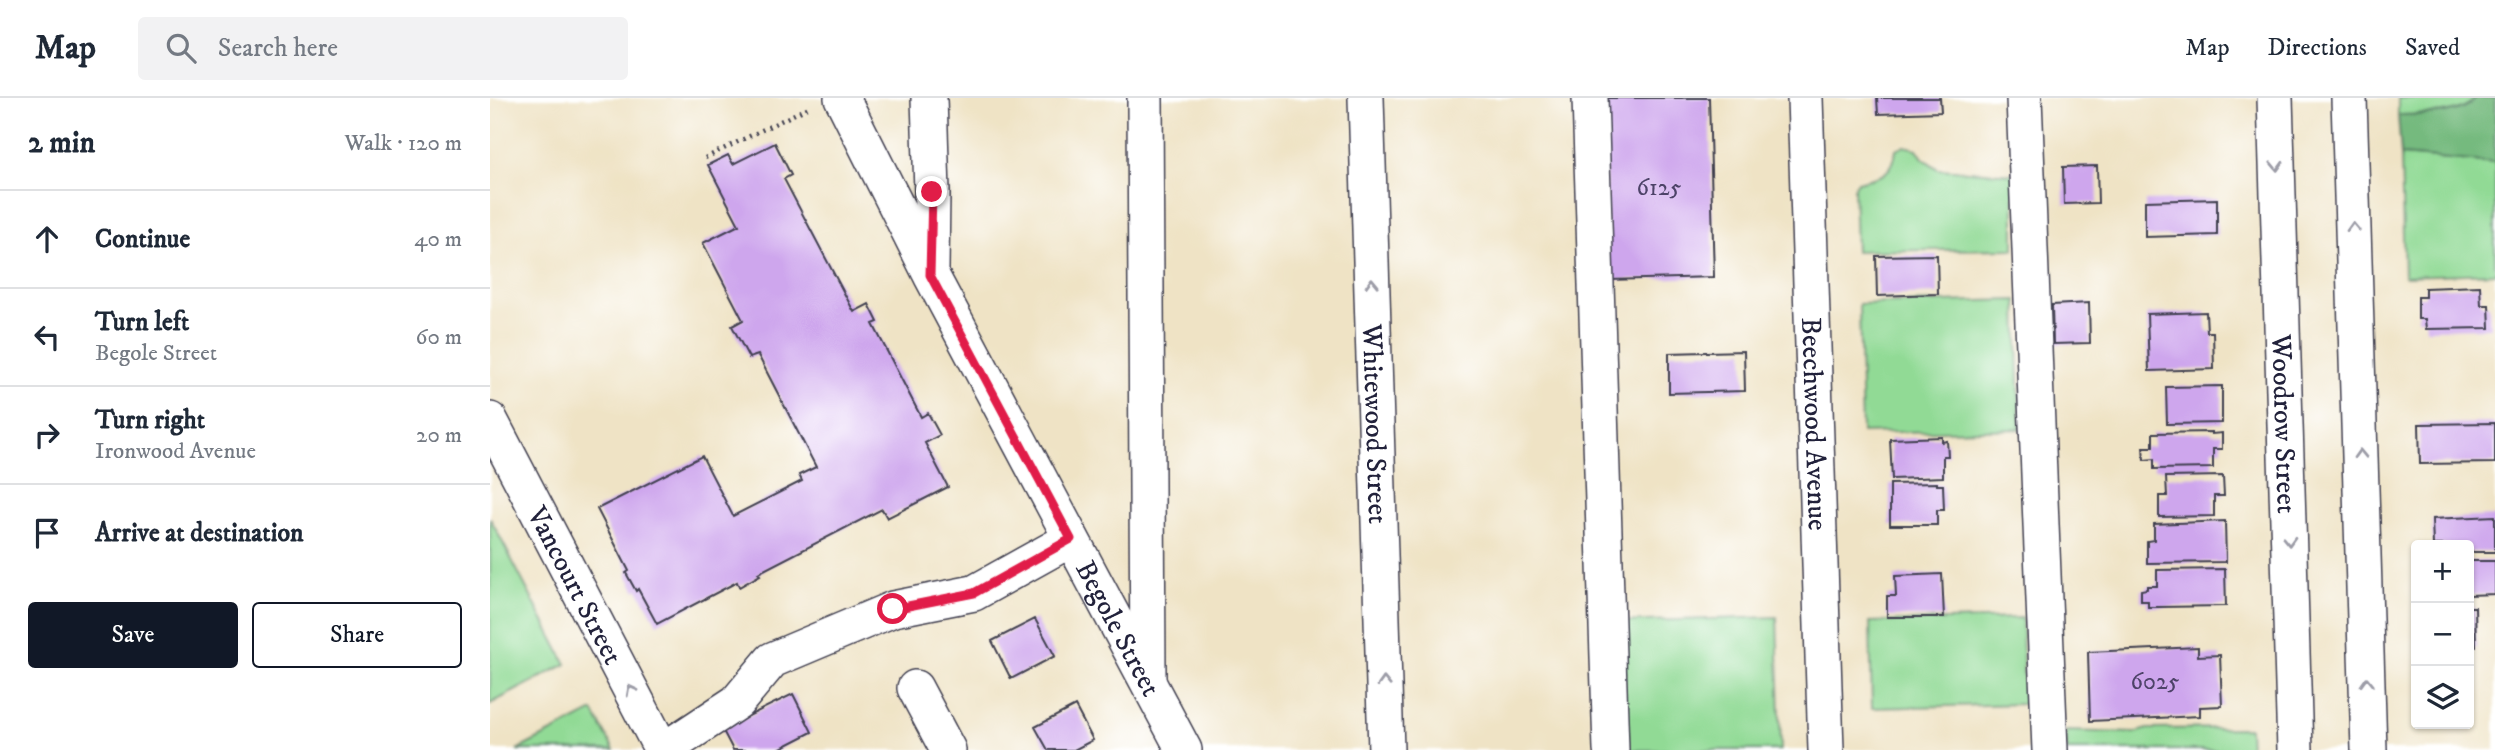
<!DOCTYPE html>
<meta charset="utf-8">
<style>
:root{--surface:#fff;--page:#f2f2f3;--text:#1f2937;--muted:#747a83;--line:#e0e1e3;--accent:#111827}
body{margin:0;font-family:"IM FELL DW Pica",serif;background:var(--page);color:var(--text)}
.controls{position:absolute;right:21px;bottom:21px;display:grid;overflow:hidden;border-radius:7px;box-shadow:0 2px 5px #0004}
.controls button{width:63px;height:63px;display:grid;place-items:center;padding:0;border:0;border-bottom:2px solid var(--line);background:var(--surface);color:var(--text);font:35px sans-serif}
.stop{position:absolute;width:21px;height:21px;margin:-16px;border:5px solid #e11d48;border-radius:50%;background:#fff}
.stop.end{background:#e11d48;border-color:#fff;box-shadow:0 2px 7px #0008}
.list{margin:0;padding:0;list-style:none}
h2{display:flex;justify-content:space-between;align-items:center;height:91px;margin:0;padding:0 28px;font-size:30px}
h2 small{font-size:23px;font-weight:400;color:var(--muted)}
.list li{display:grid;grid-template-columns:46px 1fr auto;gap:21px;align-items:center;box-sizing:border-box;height:98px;padding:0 28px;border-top:2px solid var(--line)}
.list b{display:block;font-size:26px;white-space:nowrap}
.list p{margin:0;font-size:23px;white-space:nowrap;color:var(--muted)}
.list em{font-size:23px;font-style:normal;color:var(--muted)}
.actions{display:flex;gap:14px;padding:21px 28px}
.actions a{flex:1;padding:16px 0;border:2px solid var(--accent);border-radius:7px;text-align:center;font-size:24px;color:var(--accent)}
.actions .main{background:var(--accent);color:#fff}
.icon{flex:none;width:38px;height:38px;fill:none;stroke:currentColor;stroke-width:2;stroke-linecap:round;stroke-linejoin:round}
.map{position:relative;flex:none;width:2005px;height:652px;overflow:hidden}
header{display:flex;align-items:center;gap:42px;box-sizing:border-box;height:98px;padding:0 35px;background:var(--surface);border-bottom:2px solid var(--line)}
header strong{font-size:33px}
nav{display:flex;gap:38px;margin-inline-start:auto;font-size:24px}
.search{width:490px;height:63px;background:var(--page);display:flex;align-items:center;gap:18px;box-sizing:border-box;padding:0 24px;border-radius:7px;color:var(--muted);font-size:26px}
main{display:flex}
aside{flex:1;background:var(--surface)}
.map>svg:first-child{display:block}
.green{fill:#91da95;stroke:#5a7e68;stroke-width:2}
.forest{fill:#74ba7e;stroke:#4b6e5c;stroke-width:2}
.building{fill:#cea6ed}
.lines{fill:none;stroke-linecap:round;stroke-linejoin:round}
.minor-casing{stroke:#413f50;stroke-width:38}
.path{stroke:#413f50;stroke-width:4.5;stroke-dasharray:2 5;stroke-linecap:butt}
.minor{stroke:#fff;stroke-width:35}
.oneway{stroke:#9c9ca7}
.route{stroke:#e11d48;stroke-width:9}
.labels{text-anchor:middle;stroke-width:5;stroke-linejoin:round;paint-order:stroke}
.number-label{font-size:24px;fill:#4d4368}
.street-label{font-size:28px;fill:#22223b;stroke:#fff}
</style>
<header>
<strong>Map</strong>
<div class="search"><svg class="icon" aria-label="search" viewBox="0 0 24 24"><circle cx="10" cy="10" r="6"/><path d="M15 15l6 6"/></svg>Search here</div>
<nav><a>Map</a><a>Directions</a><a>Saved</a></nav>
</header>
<main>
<aside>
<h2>2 min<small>Walk · 120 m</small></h2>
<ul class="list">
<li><svg class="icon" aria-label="ahead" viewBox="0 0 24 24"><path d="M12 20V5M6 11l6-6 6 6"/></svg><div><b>Continue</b></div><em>40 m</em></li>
<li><svg class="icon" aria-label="left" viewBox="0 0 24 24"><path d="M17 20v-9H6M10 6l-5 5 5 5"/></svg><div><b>Turn left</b><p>Begole Street</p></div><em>60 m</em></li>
<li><svg class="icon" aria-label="right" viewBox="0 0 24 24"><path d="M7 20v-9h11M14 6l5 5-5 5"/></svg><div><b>Turn right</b><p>Ironwood Avenue</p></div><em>20 m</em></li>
<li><svg class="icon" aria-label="arrive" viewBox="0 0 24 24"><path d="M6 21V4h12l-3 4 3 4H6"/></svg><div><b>Arrive at destination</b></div></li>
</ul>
<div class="actions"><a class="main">Save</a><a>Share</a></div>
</aside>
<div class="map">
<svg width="2005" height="652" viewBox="0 0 2005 652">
<rect width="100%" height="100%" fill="#fff"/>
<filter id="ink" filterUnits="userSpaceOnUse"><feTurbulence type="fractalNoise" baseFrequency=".0143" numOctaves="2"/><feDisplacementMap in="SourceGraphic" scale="14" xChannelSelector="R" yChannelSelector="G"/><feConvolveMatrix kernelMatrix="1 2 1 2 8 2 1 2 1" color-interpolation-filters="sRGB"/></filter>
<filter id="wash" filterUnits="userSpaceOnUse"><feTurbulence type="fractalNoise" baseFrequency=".00686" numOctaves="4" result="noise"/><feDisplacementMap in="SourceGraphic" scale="28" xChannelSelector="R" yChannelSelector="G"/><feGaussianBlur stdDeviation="1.57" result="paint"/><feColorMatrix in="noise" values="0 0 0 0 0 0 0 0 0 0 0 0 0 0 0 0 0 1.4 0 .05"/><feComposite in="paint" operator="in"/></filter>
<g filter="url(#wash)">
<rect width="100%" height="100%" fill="#efe3c5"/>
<path class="green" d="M 1908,0 L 1987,0 C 1967,20 1935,16 1908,17 Z
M 1414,48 L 1427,51 L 1433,60 L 1448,71 L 1524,76 L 1524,151 L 1366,153 L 1364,89 L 1367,84 C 1390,79 1404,77 1406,51 Z
M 1911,57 L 2005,65 L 2005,175 L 1914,178 Z
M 1527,202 L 1530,331 L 1372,335 L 1369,206 Z
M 0,420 L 76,566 L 0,606 Z
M 1287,519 L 1291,652 L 1128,652 L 1124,524 Z
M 1532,520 L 1534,606 L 1382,610 L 1380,524 Z
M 103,613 L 124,652 L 27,652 Z
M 1759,630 L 1760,652 L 1577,652 L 1576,633 L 1645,635 L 1657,631 Z"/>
<path class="forest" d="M 1987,0 L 2005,0 L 2005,65 L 1911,57 L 1908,17 C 1935,16 1967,20 1987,0 Z"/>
<g id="blocks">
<path class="building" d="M 1113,0 L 1219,0 L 1224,179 L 1119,182 Z
M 1387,0 L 1450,0 L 1451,14 L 1388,16 Z
M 285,45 L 301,77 L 294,81 L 364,214 L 379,206 L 388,224 L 383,226 L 431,319 L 438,315 L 450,337 L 435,345 L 458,389 L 397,420 L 392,411 L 268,475 L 270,477 L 249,489 L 247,484 L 167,526 L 148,491 L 146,493 L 136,475 L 139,473 L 107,411 L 212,358 L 243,418 L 312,383 L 309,377 L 326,369 L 268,257 L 259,260 L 242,228 L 253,222 L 213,145 L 249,127 L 218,67 L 238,57 L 243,66 Z
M 1607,68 L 1608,105 L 1574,106 L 1573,69 Z
M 1727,101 L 1727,137 L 1655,139 L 1655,103 Z
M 1447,157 L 1448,196 L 1387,198 L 1386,158 Z
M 1990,188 L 1991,207 L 1999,207 L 2000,230 L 1936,231 L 1935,221 L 1928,221 L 1928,199 L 1935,199 L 1935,190 Z
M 1599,205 L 1600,245 L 1563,246 L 1562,207 Z
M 1716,214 L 1717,234 L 1723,234 L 1724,271 L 1659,273 L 1657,216 Z
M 1254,253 L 1255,293 L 1179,295 L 1179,255 Z
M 1732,288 L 1732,325 L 1677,326 L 1676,289 Z
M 2005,325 L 2005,365 L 1930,366 L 1929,326 Z
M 1722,334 L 1722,336 L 1732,335 L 1732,351 L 1723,351 L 1723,370 L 1664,371 L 1664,361 L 1654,362 L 1653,349 L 1663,349 L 1663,335 Z
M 1452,339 L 1452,344 L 1457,343 L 1458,358 L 1453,358 L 1453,379 L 1402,381 L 1400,341 Z
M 1733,378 L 1734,398 L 1724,398 L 1724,418 L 1669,419 L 1669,398 L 1677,398 L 1676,379 Z
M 1447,385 L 1447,387 L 1453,387 L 1454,412 L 1447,412 L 1447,427 L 1400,427 L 1400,386 Z
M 2005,418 L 2005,454 L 1979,454 L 1979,447 L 1943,447 L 1942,421 Z
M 1735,423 L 1736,464 L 1657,465 L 1657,443 L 1664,442 L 1664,426 Z
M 1979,463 L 2005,463 L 2005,496 L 1979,497 Z
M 1735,471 L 1736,508 L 1668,509 L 1658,509 L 1658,503 L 1651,503 L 1651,492 L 1657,491 L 1657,488 L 1667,488 L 1667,472 Z
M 1452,476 L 1454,519 L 1397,519 L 1397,498 L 1406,498 L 1405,478 Z
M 1979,509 L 1985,509 L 1986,549 L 1979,550 Z
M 545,521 L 565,558 L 521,581 L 502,543 Z
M 1708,549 L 1708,558 L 1730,557 L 1732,608 L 1710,609 L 1710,618 L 1600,623 L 1598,554 Z
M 303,596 L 322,634 L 287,652 L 243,652 L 232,631 Z
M 585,608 L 603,642 L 584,652 L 558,652 L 545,629 Z"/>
</g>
</g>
<g filter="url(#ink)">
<use href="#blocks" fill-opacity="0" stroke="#413f50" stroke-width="2"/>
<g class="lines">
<g class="minor-casing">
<g id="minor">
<path id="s1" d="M 352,0 L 441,177 L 694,652"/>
<path d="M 439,0 L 442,94 L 441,171"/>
<path d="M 655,0 L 658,581"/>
<path id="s2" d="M 876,0 L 896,652"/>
<path d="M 1100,0 L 1121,652"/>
<path id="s3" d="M 1315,0 L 1336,652"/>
<path d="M 1534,0 L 1560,652"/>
<path id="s4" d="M 1785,0 L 1805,652"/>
<path d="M 1859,0 L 1879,652"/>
<path id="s5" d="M 0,322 L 172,652"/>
<path d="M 425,590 L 458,652"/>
<path d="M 174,652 L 247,604 L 282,562 L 403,511 L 484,495 L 581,441"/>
</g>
</g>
<path class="path" d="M 215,60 L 319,9"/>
<use href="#minor" class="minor"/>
</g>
<defs><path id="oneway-chevron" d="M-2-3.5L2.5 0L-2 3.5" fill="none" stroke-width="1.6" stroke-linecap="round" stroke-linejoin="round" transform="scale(1.75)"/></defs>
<g class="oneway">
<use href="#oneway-chevron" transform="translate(1787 68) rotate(88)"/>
<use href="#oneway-chevron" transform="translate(1863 129) rotate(-92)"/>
<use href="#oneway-chevron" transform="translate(882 185) rotate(-92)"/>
<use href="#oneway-chevron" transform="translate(1870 356) rotate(-92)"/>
<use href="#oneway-chevron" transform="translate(1799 443) rotate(88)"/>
<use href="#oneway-chevron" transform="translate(894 584) rotate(-92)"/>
<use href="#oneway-chevron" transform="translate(1877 584) rotate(-92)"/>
<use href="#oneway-chevron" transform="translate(141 592) rotate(-118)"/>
</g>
</g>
<g class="lines" filter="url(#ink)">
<path class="route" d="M 403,511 L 484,495 L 581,441 L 440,177 L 442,94"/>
</g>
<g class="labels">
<g class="number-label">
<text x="1169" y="97">6125</text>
<text x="1665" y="591">6025</text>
</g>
<g class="street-label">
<text dy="10" stroke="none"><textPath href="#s2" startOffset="326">Whitewood Street</textPath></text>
<text dy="10" stroke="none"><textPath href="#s3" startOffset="326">Beechwood Avenue</textPath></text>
<text dy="10" stroke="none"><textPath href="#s4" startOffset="326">Woodrow Street</textPath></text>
<text dy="10" stroke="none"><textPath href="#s5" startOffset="186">Vancourt Street</textPath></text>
<text dy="10" stroke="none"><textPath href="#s1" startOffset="598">Begole Street</textPath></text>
</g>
</g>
</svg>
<div class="controls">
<button>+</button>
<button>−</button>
<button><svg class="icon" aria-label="layers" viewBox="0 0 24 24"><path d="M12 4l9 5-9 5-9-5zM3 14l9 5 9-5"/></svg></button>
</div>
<div class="stop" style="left:403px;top:511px"></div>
<div class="stop end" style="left:442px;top:94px"></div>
</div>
</main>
